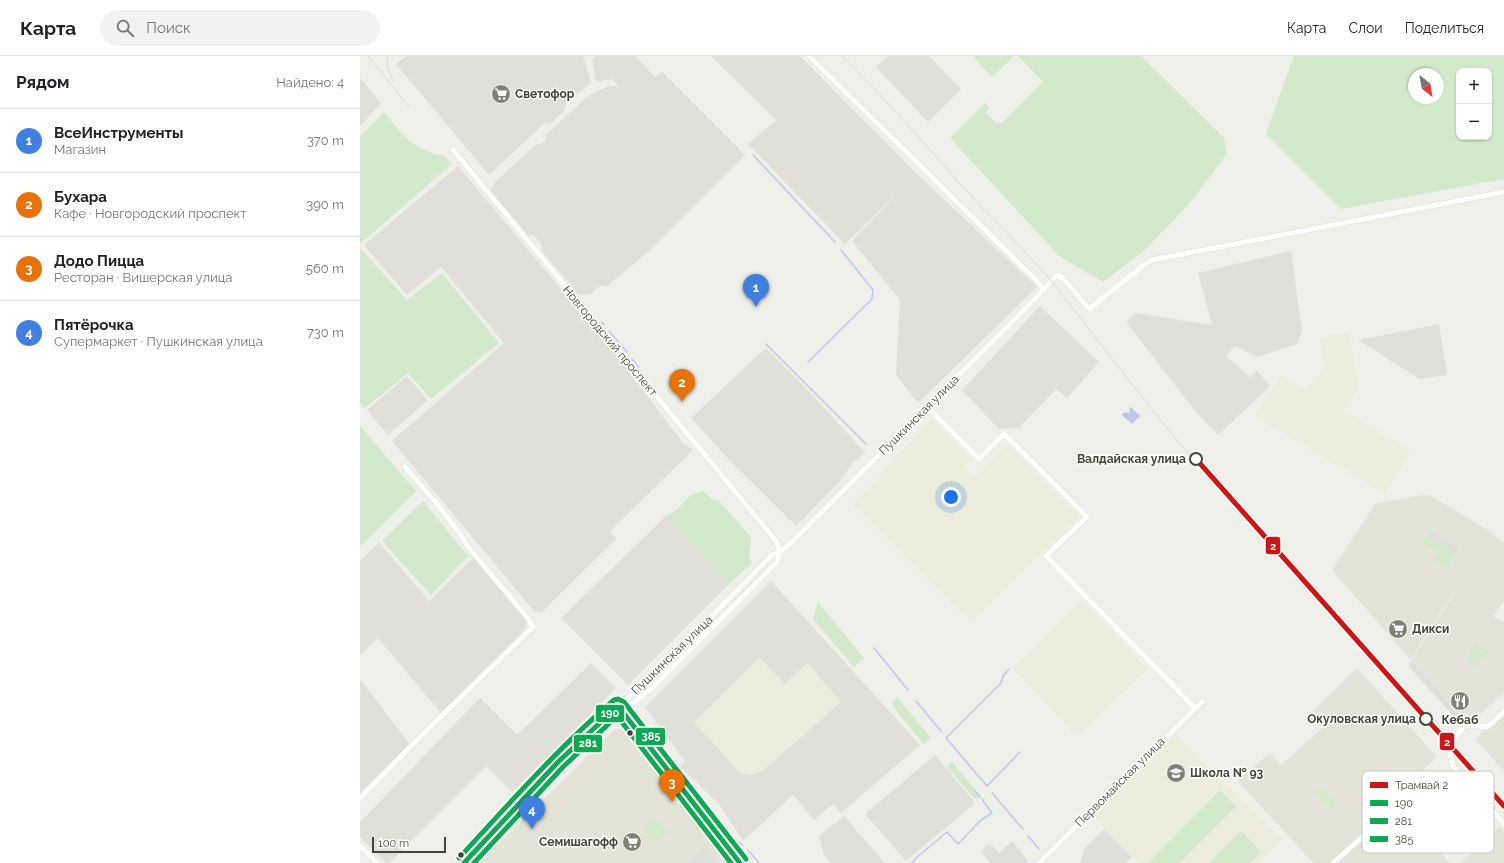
<!DOCTYPE html>
<html lang="ru">
<meta charset="utf-8">
<style>
:root{--surface:#fff;--page:#f2f2f2;--text:#202124;--muted:#757577;--line:#e0e0e0;--accent:#0b8043}
body{margin:0;font-family:Raleway,sans-serif;background:var(--page);color:var(--text)}
.controls{position:absolute;right:12px;top:12px;display:grid;overflow:hidden;border-radius:8px;box-shadow:0 1px 3px #0004}
.controls button{width:36px;height:36px;display:grid;place-items:center;padding:0;border:0;border-bottom:1px solid var(--line);background:var(--surface);color:var(--text);font:20px sans-serif}
.compass{position:absolute;left:1048px;top:12px;width:36px;height:36px;border-radius:50%;background:var(--surface);box-shadow:0 1px 3px #0004;rotate:149deg}
.scale{position:absolute;left:12px;bottom:10px;width:74px;box-sizing:border-box;padding-left:4px;border:2px solid #454536;border-top:0;font-size:11px;line-height:14px;white-space:nowrap;color:#454536;-webkit-text-stroke:3px #fff;paint-order:stroke}
.you{position:absolute;left:591px;top:441px;width:14px;height:14px;margin:-10px;border:3px solid #fff;border-radius:50%;background:#1a73e8;box-shadow:0 0 0 6px #1a73e833}
.badge{display:grid;place-items:center;width:26px;height:26px;border-radius:50%;background:var(--accent);color:#fff;font-size:13px;font-weight:700}
.pin{position:absolute;translate:-50% -33px;filter:drop-shadow(0 1px 2px #0008)}
.pin::after{content:'';position:absolute;top:21px;width:14px;height:12px;background:inherit;clip-path:polygon(0 0,100% 0,50% 100%)}
.list{margin:0;padding:0;list-style:none}
h2{display:flex;justify-content:space-between;align-items:center;height:52px;margin:0;padding:0 16px;font-size:17px}
h2 small{font-size:13px;font-weight:400;color:var(--muted)}
.list li{display:grid;grid-template-columns:26px 1fr auto;gap:12px;align-items:center;box-sizing:border-box;height:64px;padding:0 16px;border-top:1px solid var(--line)}
.list b{display:block;font-size:15px;white-space:nowrap}
.list p{margin:0;font-size:13px;white-space:nowrap;color:var(--muted)}
.list em{font-size:13px;font-style:normal;color:var(--muted)}
.icon{flex:none;width:22px;height:22px;fill:none;stroke:currentColor;stroke-width:2;stroke-linecap:round;stroke-linejoin:round}
.map{position:relative;flex:none;width:1144px;height:807px;overflow:hidden}
header{display:flex;align-items:center;gap:24px;box-sizing:border-box;height:56px;padding:0 20px;background:var(--surface);border-bottom:1px solid var(--line)}
header strong{font-size:19px}
nav{display:flex;gap:22px;margin-inline-start:auto;font-size:14px}
.search{width:280px;height:36px;background:var(--page);display:flex;align-items:center;gap:10px;box-sizing:border-box;padding:0 14px;border-radius:22px;color:var(--muted);font-size:15px}
main{display:flex}
aside{flex:1;background:var(--surface)}
.map>svg:first-child{display:block}
.residential{fill:#e3e3d7}
.industrial{fill:#e0dfd8}
.education{fill:#eceddd}
.green{fill:#d2eacb;fill-rule:evenodd}
.parking{fill:#dfdfda}
.water{fill:#bcc7eb}
.lines{fill:none;stroke-linecap:round;stroke-linejoin:round}
.stream{stroke:#bcc7eb;stroke-width:1.5}
.minor-casing{stroke:#cecec7;stroke-width:6}
.minor{stroke:#fdfdfc;stroke-width:5.5}
.tram{stroke:#d9d9d8;stroke-width:1}
.bus-1-casing{stroke:#fff;stroke-width:8}
.bus-2-casing{stroke:#fff;stroke-width:8}
.bus-3-casing{stroke:#fff;stroke-width:8}
.bus-1{stroke:#10a855;stroke-width:5}
.bus-2{stroke:#10a855;stroke-width:5}
.bus-3{stroke:#10a855;stroke-width:5}
.tram-1-casing{stroke:#fff;stroke-width:8}
.tram-1{stroke:#ce1417;stroke-width:5}
.stop-dot{fill:#fff;stroke:#454536;stroke-width:2}
.bus-dot{fill:#454536;stroke:#fff;stroke-width:1.5}
.labels{text-anchor:middle;stroke-width:3;stroke-linejoin:round;paint-order:stroke}
.poi-label{font-size:12px;font-weight:bold;fill:#454536;stroke:#fff;text-anchor:start}
.street-label{font-size:12px;fill:#454536;stroke:#fff}
.stop-label{font-size:12px;font-weight:bold;fill:#454536;stroke:#fff;text-anchor:end}
.key{fill:#fff;stroke:#c7c7c3;stroke-width:1}
.key-label{font-size:11px;fill:#454536}
.line-badge{stroke:#fff;stroke-width:1.5}
.badge-label{font-size:11px;text-anchor:middle;font-weight:bold;fill:#fff}
</style>
<header>
<strong>Карта</strong>
<div class="search"><svg class="icon" aria-label="search" viewBox="0 0 24 24"><circle cx="10" cy="10" r="6"/><path d="M15 15l6 6"/></svg>Поиск</div>
<nav><a>Карта</a><a>Слои</a><a>Поделиться</a></nav>
</header>
<main>
<aside>
<h2>Рядом<small>Найдено: 4</small></h2>
<ul class="list">
<li><span class="badge" style="background:#3f7fe0">1</span><div><b>ВсеИнструменты</b><p>Магазин</p></div><em>370 m</em></li>
<li><span class="badge" style="background:#e8710a">2</span><div><b>Бухара</b><p>Кафе · Новгородский проспект</p></div><em>390 m</em></li>
<li><span class="badge" style="background:#e8710a">3</span><div><b>Додо Пицца</b><p>Ресторан · Вишерская улица</p></div><em>560 m</em></li>
<li><span class="badge" style="background:#3f7fe0">4</span><div><b>Пятёрочка</b><p>Супермаркет · Пушкинская улица</p></div><em>730 m</em></li>
</ul>
</aside>
<div class="map">
<svg width="1144" height="807" viewBox="0 0 1144 807">
<rect width="100%" height="100%" fill="#f0f0ea"/>
<path class="residential" d="M 1068,438 L 1123,471 L 1144,486 L 1144,545 L 1133,560 L 1144,566 L 1144,637 L 1104,672 L 1048,610 L 1094,538 L 1109,546 L 1093,537 L 1051,604 L 972,514 L 1015,448 Z
M 997,612 L 1077,701 L 1032,742 L 1090,807 L 954,807 L 877,725 L 910,697 L 921,709 L 967,668 L 954,654 Z
M 1144,656 L 1144,715 L 1115,683 Z
M 255,673 L 265,674 L 356,789 L 362,805 L 360,807 L 119,807 Z
M 1140,771 L 1144,775 L 1144,807 L 1100,807 Z"/>
<path class="industrial" d="M 46,0 L 223,0 L 224,2 L 231,27 L 206,47 L 204,55 L 189,69 L 186,66 L 129,119 L 36,8 Z
M 236,0 L 276,0 L 295,21 L 302,16 L 385,99 L 288,196 L 246,231 L 242,229 L 229,239 L 218,238 L 182,195 L 181,188 L 174,179 L 168,179 L 131,135 L 134,127 L 174,90 L 185,86 L 186,79 L 228,40 L 237,35 L 250,30 L 259,31 L 252,23 L 236,26 L 232,4 Z
M 351,0 L 440,0 L 557,118 L 677,231 L 558,347 L 536,319 L 540,244 L 492,185 L 543,132 L 485,188 L 388,88 L 416,64 Z
M 528,0 L 569,0 L 601,33 L 568,66 L 516,11 Z
M 0,22 L 21,47 L 0,70 Z
M 98,110 L 253,295 L 323,387 L 333,394 L 250,475 L 256,483 L 182,556 L 175,556 L 32,385 L 144,287 L 81,211 L 47,239 L 4,189 Z
M 931,195 L 942,275 L 937,288 L 898,301 L 875,290 L 866,300 L 890,321 L 897,315 L 910,330 L 858,379 L 836,356 L 766,266 L 775,257 L 852,269 L 838,217 Z
M 680,250 L 739,306 L 707,342 L 696,333 L 659,372 L 639,373 L 602,334 Z
M 1079,268 L 1087,319 L 1060,323 L 998,284 Z
M 406,292 L 445,331 L 500,391 L 505,395 L 498,404 L 494,405 L 480,425 L 436,470 L 369,404 L 331,362 Z
M 47,320 L 68,344 L 28,379 L 7,354 Z
M 306,460 L 370,527 L 268,629 L 201,562 Z
M 19,486 L 69,545 L 42,572 L 114,501 L 166,565 L 166,572 L 81,657 L 18,582 L 0,599 L 0,505 Z
M 411,525 L 560,689 L 481,757 L 473,748 L 454,764 L 433,739 L 383,785 L 359,748 L 320,710 L 325,705 L 285,651 Z
M 231,607 L 256,632 L 152,736 L 126,710 L 29,807 L 26,807 L 0,781 L 0,766 L 120,642 L 157,679 Z
M 0,623 L 50,689 L 0,739 Z
M 575,699 L 615,747 L 546,805 L 505,758 Z
M 484,760 L 525,807 L 471,807 L 464,799 L 459,780 Z"/>
<path class="education" d="M 988,275 L 999,331 L 984,355 L 1051,394 L 1025,438 L 894,360 L 921,319 L 945,334 L 965,311 L 959,282 Z
M 571,363 L 611,403 L 604,411 L 614,421 L 647,388 L 719,460 L 612,567 L 492,449 Z
M 722,544 L 787,613 L 717,681 L 653,612 Z
M 400,601 L 424,628 L 448,607 L 481,646 L 403,715 L 390,719 L 380,717 L 334,666 Z
M 816,678 L 922,783 L 898,807 L 779,807 L 733,761 Z"/>
<path class="green" d="M 615,0 L 654,0 L 632,21 L 615,3 Z
M 658,0 L 781,0 L 864,82 L 867,98 L 829,148 L 786,193 L 743,226 L 699,200 L 590,82 L 625,47 L 629,51 L 626,57 L 636,67 L 642,67 L 683,26 Z
M 935,0 L 1144,0 L 1144,123 L 981,153 L 906,78 L 933,2 ZM 1099,15 L 1129,15 L 1129,81 L 1099,81 ZM 1054,18 L 1078,18 L 1078,42 L 1054,42 Z
M 24,56 L 41,77 L 53,88 L 71,97 L 84,100 L 92,108 L 0,188 L 0,81 Z
M 0,192 L 47,244 L 82,217 L 139,287 L 71,343 L 48,317 L 5,352 L 0,347 Z
M 0,370 L 56,435 L 1,490 L 0,488 Z
M 344,435 L 353,444 L 358,444 L 391,481 L 389,502 L 392,507 L 370,527 L 306,460 L 319,452 L 330,439 Z
M 63,445 L 108,500 L 71,539 L 22,485 Z
M 1067,480 L 1095,497 L 1087,511 L 1074,504 L 1079,496 L 1063,487 Z
M 458,546 L 504,602 L 494,611 L 453,563 Z
M 1115,587 L 1128,595 L 1128,598 L 1113,612 C 1106,606 1111,594 1115,587 Z
M 537,641 L 571,682 L 564,688 L 537,656 L 532,647 Z
M 592,706 L 621,740 L 616,744 L 586,710 Z
M 961,730 L 977,748 L 970,754 L 954,736 Z
M 860,734 L 876,750 L 819,807 L 788,807 Z
M 294,761 L 308,776 L 297,786 L 283,771 Z
M 881,775 L 901,796 L 889,807 L 851,807 L 850,806 Z"/>
<path class="parking" d="M 1070,475 L 1098,492 L 1095,497 L 1067,480 Z
M 1053,607 L 1102,662 L 1099,665 L 1050,610 Z
M 744,773 L 772,801 L 765,807 L 720,807 L 725,792 Z
M 652,785 L 668,805 L 666,807 L 630,807 L 621,795 L 629,788 L 631,791 L 633,790 L 639,797 Z
M 343,792 L 355,805 L 352,807 L 327,807 Z"/>
<path class="water" d="M 771,351 L 780,360 L 772,368 L 762,359 L 765,356 L 768,357 L 770,356 L 769,353 Z"/>
<g class="lines">
<path class="stream" d="M 393,99 L 475,186
M 242,266 L 244,269
M 249,275 L 267,296
M 406,288 L 506,388
M 272,303 L 279,311
M 448,306 L 512,243 L 513,234 L 481,194
M 514,592 L 548,634
M 649,613 L 643,620 L 641,627 L 586,682 L 627,730 L 660,696
M 556,645 L 581,675
M 615,735 L 620,741
M 632,737 L 663,773
M 361,767 C 369,775 372,784 383,789
M 668,780 L 679,793
M 388,794 L 399,807
M 552,807 L 556,802 L 587,776 L 598,788 L 621,764 L 632,757 L 622,743"/>
<g class="minor-casing">
<path id="minor" d="M 449,0 L 676,224 L 684,234
M 93,94 L 416,485 L 420,496
M 567,351 L 619,403 L 644,378 L 727,461 L 686,500 L 835,652
M 262,654 L 380,807
M 1144,656 L 1127,671 L 1113,669 L 1104,670 L 1095,682 L 1090,697 L 1093,710 L 1144,768
M 0,742 L 51,690 L 173,571 L 167,561 L 109,492 L 98,475 L 77,448 L 45,411
M 0,790 L 17,807
M 104,807 L 201,702 L 230,674 L 280,632 L 412,499 L 420,496 L 430,488 L 671,247 L 697,219 L 704,223 L 729,253 L 784,209 L 792,204 L 1144,136
M 111,807 L 205,706 L 227,685 L 294,630 L 413,510 L 417,506 L 420,496
M 368,807 L 374,801
M 679,807 L 842,646
M 973,807 L 1034,753"/>
</g>
<use href="#minor" class="minor"/>
<path class="tram" d="M 8,0 L 49,51
M 28,0 L 27,9 L 33,25
M 482,0 L 526,45 L 612,141 L 653,183 L 689,222 L 775,332 L 819,387 L 867,441"/>
<g class="bus-1-casing">
<path id="bus-1" d="M 104,807 L 198,706 L 258,650 L 380,807"/>
</g>
<g class="bus-2-casing">
<path id="bus-2" d="M 114,807 L 203,711 L 257,660 L 371,807"/>
</g>
<g class="bus-3-casing">
<path id="bus-3" d="M 99,802 C 149,748 198,692 254,644 L 258,643 L 264,646 L 386,803"/>
</g>
<use href="#bus-1" class="bus-1"/>
<use href="#bus-2" class="bus-2"/>
<use href="#bus-3" class="bus-3"/>
<g class="tram-1-casing">
<path id="tram-1" d="M 836,403 L 1144,750"/>
</g>
<use href="#tram-1" class="tram-1"/>
</g>
<defs>
<g id="supermarket-disc" transform="scale(1)"><circle r="9.5" fill="#818175" stroke="#fff"/><path d="M-6-5.5h2.5l.6 2H6L4.5 2H-2.5L-4.4-4H-6ZM-1.5 3.2a1.3 1.3 0 1 0 .1 0ZM3 3.2a1.3 1.3 0 1 0 .1 0Z" fill="#fff"/></g>
<g id="restaurant-disc" transform="scale(1)"><circle r="9.5" fill="#818175" stroke="#fff"/><path d="M-5-6h1v4h1v-4h1v4h1v-4h1v5L-1.5 .5V6h-2V.5L-5-1ZM5-6V6H3V1.5H1.5Q1.5-4 5-6Z" fill="#fff"/></g>
<g id="school-disc" transform="scale(1)"><circle r="9.5" fill="#818175" stroke="#fff"/><path d="M0-5L7-2L0 1L-7-2ZM-4 1L0 2.5L4 1V4Q0 6-4 4Z" fill="#fff"/></g>
</defs>
<g fill-rule="evenodd">
<use href="#supermarket-disc" x="141" y="38"/>
<use href="#supermarket-disc" x="1038" y="573"/>
<use href="#restaurant-disc" x="1100" y="645"/>
<use href="#school-disc" x="816" y="717"/>
<use href="#supermarket-disc" x="272" y="786"/>
</g>
<g class="stop-dot">
<circle cx="836" cy="403" r="6"/>
<circle cx="1066" cy="663" r="6"/>
</g>
<g class="bus-dot">
<circle cx="270" cy="677" r="3.5"/>
<circle cx="101" cy="799" r="3.5"/>
</g>
<g class="labels">
<g class="poi-label">
<text x="155" y="42">Светофор</text>
<text x="1052" y="577">Дикси</text>
<text x="1100" y="668" text-anchor="middle">Кебаб</text>
<text x="830" y="721">Школа № 93</text>
<text x="258" y="790" text-anchor="end">Семишагофф</text>
</g>
<g class="street-label">
<text transform="translate(250 285) rotate(50)" y="4">Новгородский проспект</text>
<text transform="translate(559 359) rotate(-45)" y="4">Пушкинская улица</text>
<text transform="translate(312 599) rotate(-44)" y="4">Пушкинская улица</text>
<text transform="translate(760 726) rotate(-45)" y="4">Первомайская улица</text>
</g>
<g class="stop-label">
<text x="826" y="407">Валдайская улица</text>
<text x="1056" y="667">Окуловская улица</text>
</g>
</g>
<rect x="1002" y="715" width="132" height="82" rx="6" class="key"/>
<rect x="1010" y="726" width="18" height="6" fill="#ce1417"/>
<rect x="1010" y="744" width="18" height="6" fill="#10a855"/>
<rect x="1010" y="762" width="18" height="6" fill="#10a855"/>
<rect x="1010" y="780" width="18" height="6" fill="#10a855"/>
<g class="key-label">
<text x="1035" y="733">Трамвай 2</text>
<text x="1035" y="751">190</text>
<text x="1035" y="769">281</text>
<text x="1035" y="787">385</text>
</g>
<g class="line-badge">
<rect x="905" y="480" width="16" height="19" rx="4" fill="#ce1417"/>
<rect x="235" y="648" width="30" height="19" rx="4" fill="#10a855"/>
<rect x="275" y="671" width="31" height="19" rx="4" fill="#10a855"/>
<rect x="1079" y="676" width="16" height="19" rx="4" fill="#ce1417"/>
<rect x="213" y="678" width="30" height="19" rx="4" fill="#10a855"/>
</g>
<g class="badge-label">
<text x="913" y="494">2</text>
<text x="250" y="661">190</text>
<text x="291" y="684">385</text>
<text x="1087" y="690">2</text>
<text x="228" y="691">281</text>
</g>
</svg>
<div class="controls">
<button>+</button>
<button>−</button>
</div>
<svg class="compass" viewBox="-18 -18 36 36"><path d="M0-13l5 13h-10z" fill="#e53935"/><path d="M0 13l5-13h-10z" fill="#757577"/></svg>
<div class="scale">100 m</div>
<div class="you"></div>
<div class="pin badge" style="left:396px;top:251px;background:#3f7fe0">1</div>
<div class="pin badge" style="left:322px;top:346px;background:#e8710a">2</div>
<div class="pin badge" style="left:312px;top:746px;background:#e8710a">3</div>
<div class="pin badge" style="left:172px;top:773px;background:#3f7fe0">4</div>
</div>
</main>
